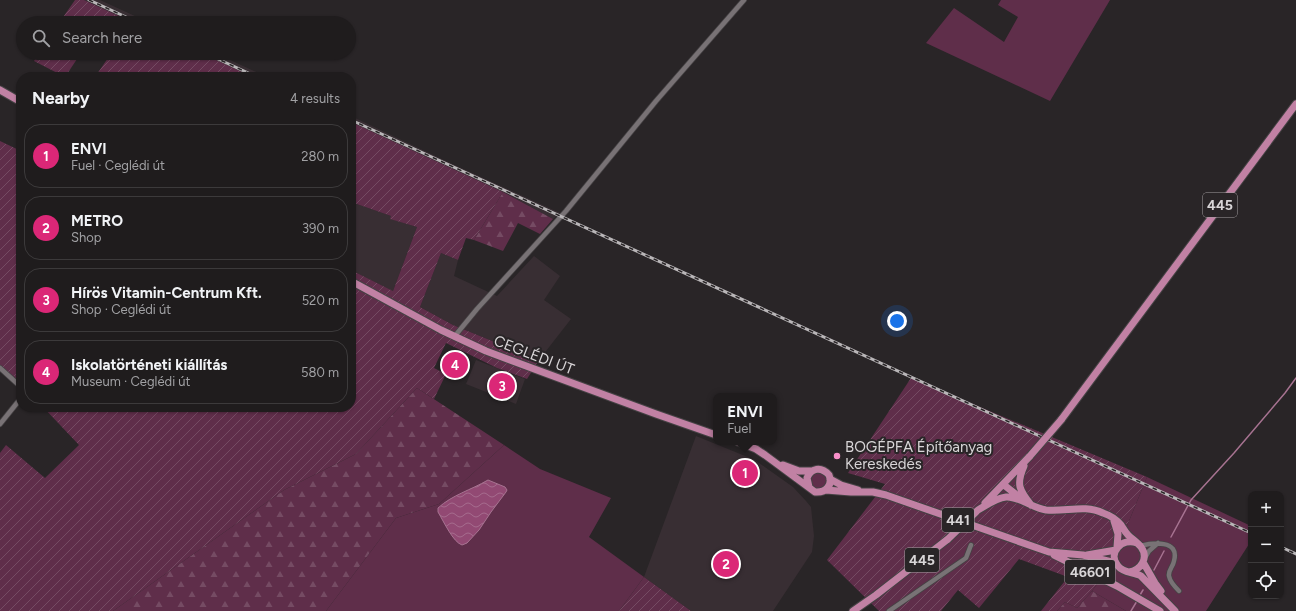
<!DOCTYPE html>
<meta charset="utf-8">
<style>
:root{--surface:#1f1c1d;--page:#2c292a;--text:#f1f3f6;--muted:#a1a1a4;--line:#3c3a3b;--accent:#db2777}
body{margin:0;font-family:Figtree,sans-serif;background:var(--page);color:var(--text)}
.controls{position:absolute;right:12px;bottom:12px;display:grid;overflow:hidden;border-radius:8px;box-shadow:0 1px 3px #0004}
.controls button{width:36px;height:36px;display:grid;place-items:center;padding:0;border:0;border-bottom:1px solid var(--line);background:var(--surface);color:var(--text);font:20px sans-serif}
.you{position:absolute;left:897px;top:321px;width:14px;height:14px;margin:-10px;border:3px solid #fff;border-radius:50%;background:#1a73e8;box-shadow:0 0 0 6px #1a73e833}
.badge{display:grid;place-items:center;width:26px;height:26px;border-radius:50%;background:var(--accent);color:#fff;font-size:13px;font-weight:700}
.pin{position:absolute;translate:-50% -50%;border:2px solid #fff;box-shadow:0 1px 4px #0006}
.popup{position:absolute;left:713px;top:393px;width:64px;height:52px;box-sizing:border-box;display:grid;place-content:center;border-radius:8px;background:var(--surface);filter:drop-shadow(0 1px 3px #0005);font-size:13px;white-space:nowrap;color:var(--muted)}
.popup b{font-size:15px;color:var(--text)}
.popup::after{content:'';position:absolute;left:50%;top:100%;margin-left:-8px;border:8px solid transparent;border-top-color:var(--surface)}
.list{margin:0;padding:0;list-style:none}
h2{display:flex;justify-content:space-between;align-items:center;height:52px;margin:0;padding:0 16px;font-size:17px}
h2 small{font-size:13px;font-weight:400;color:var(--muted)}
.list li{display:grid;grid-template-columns:26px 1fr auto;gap:12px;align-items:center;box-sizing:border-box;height:64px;margin:0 8px 8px;padding:0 8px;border:1px solid var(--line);border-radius:16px}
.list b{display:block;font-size:15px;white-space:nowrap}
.list p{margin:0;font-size:13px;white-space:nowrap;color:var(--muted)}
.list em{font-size:13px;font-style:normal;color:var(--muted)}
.icon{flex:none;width:22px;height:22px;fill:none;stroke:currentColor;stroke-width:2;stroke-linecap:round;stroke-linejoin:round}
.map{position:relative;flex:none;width:1296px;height:611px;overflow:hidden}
.search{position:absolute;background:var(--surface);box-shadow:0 1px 3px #0004;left:16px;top:16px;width:340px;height:44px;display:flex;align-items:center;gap:10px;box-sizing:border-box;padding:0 14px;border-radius:22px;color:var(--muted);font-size:15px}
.panel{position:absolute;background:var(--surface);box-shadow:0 1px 3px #0004;left:16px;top:72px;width:340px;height:340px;border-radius:16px}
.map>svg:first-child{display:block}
.built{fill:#382e33}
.green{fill:#5f2e4a}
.forest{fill:url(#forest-firs)}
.garden{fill:url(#garden-furrows)}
.water{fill:url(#water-waves);stroke:#a77391}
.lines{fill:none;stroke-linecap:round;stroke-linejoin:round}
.stream{stroke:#a77391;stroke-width:1.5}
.minor-casing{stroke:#454244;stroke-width:6}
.primary-casing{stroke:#454244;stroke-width:9}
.minor{stroke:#787275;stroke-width:4.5}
.primary{stroke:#c181a4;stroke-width:7}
.rail-casing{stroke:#b9b6b8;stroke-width:3}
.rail{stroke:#292527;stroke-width:1.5;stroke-dasharray:4.5;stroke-linecap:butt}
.primary-bridge-casing{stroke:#454244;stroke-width:9;stroke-linecap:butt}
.primary-bridge{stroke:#c181a4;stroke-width:7}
.poi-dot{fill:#f990ca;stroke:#292527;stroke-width:1.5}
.labels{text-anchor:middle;stroke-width:4;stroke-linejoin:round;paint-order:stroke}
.shield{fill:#292527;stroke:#a4a0a2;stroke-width:1}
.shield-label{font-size:14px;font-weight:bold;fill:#d8d5d7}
.street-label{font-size:15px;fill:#d8d5d7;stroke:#292527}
.poi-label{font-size:15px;fill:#d8d5d7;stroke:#292527;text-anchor:start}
</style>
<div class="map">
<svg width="1296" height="611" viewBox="0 0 1296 611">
<defs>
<pattern id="forest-firs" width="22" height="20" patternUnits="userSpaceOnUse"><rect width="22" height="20" fill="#5f2e4a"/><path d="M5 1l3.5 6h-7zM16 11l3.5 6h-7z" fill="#754b63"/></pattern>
<pattern id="garden-furrows" width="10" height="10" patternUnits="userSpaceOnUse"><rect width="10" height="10" fill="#5f2e4a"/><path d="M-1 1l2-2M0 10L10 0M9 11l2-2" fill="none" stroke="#754b63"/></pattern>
<pattern id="water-waves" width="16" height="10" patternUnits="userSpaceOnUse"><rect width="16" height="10" fill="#924973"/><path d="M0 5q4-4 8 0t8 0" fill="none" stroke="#a56b8d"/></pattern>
</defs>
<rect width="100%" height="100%" fill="#292527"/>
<path class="built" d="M 84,0 L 100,0 L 150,23 L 134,23 Z
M 201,53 L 215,53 L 267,77 L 253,77 Z
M 351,116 L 450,163 L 560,213 L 553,219 L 503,192 L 351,122 Z
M 351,202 L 391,216 L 391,219 L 417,227 L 393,291 L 351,270 Z
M 441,253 L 458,260 L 454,276 L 497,296 L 534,256 L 560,276 L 544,300 L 571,319 L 539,360 L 453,325 L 420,307 Z
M 476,360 L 525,379 L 516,404 L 466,384 Z
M 696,436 L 755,460 L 793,487 L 806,501 L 811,507 L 814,536 L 812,552 L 773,611 L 691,611 L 644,577 Z"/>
<path class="green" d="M 1001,0 L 1110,0 L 1050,101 L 926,43 L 954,8 L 1004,42 L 1018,17 L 998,5 Z
M 504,445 L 540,469 L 611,498 L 589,537 L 644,577 L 619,611 L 326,611 L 396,518 L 439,504 Z
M 817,471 L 826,475 L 827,482 L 823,488 L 815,489 L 811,486 L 810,478 Z
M 1147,477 L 1251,526 L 1251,541 L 1206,611 L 1126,611 L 1092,591 L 1111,565 Z"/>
<path class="forest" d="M 503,192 L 553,219 L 540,234 L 518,223 L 503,251 L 474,240 Z
M 417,388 L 504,445 L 439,504 L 396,518 L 326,611 L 113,611 L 284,490 L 356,454 Z
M 1092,591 L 1126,611 L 1057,611 L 1065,602 L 1077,608 Z"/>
<path class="garden" d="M 75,0 L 84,0 L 134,23 L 59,23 Z
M 39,53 L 81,53 L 65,77 L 34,61 Z
M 101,53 L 201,53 L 253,77 L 95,77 L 108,58 Z
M 351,122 L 503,192 L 474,240 L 466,238 L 458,260 L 441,253 L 420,307 L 453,325 L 539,360 L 527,379 L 497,368 L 446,343 L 434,368 L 446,374 L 434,399 L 417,388 L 356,454 L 284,490 L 113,611 L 0,611 L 0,453 L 6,445 L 45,478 L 79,445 L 43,407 L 351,407 L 351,270 L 393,291 L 417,227 L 390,219 L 391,216 L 351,202 Z
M 0,141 L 21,151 L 21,385 L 0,367 Z
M 911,378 L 1147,477 L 1111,565 L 1092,591 L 1077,608 L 1065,602 L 1057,611 L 1041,611 L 1068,577 L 1019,559 L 979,608 L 958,590 L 941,611 L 879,611 L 827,560 L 885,484 L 848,473 Z
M 644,577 L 691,611 L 619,611 Z"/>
<path class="water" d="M 488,480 L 505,487 L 507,490 L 506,492 L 491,512 L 479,530 L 467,543 L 462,545 C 453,542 444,522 438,512 L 438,508 C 452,495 471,490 488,480 Z"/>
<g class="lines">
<path class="stream" d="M 1171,537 L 1191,500 L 1234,453 L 1285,393 L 1296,378
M 1154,570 L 1164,551
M 1140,595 L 1143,590
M 1131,611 L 1137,601"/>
<g class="minor-casing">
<path id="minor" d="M 454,337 L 477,309 L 566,211 L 656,101 L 744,0
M 0,368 L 21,387
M 0,424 L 21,398
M 1140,546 C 1152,543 1180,539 1174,561 C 1173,567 1168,570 1169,576 C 1170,582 1175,587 1179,591
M 1145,558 L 1149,551 L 1158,543
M 889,611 L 966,558 L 971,545"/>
</g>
<g class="primary-casing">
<path id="primary" d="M 0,90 L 21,102
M 351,281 L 441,330 L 486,351 L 656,414 L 716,435
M 1061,420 L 1296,104
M 738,442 L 756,449 L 765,455 L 815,492 C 826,493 833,485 829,475 C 821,466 811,468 807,478 L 809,487
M 783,465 L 799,471 L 812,471
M 1024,466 C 1016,484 1019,490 1031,505
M 830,479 L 841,485 L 858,490
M 1004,485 L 1023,500
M 826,490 L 851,492 L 873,492 L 886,495 L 1049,552 L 1083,555 L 1116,563
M 985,503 L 1030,456
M 978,510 C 987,505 996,498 1006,497 C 1019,496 1032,508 1046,510 C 1066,512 1085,504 1103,513 C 1109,515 1117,520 1121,525 C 1123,528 1125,532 1128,535 C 1132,539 1138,543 1141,547 C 1149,558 1141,570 1129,572
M 1114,521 L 1118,534 L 1117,547
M 1137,543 C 1122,537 1107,553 1118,566 C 1123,573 1134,572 1141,576 L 1175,611
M 1054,555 L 1117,586 L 1160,611
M 1087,555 L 1116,550
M 1143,562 L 1155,583 L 1161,591
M 853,611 L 876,595 L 948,539"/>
</g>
<use href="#minor" class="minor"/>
<use href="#primary" class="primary"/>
<g class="rail-casing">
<path id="rail" d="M 89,0 L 139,23
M 205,53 L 257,77
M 351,120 L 1251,533
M 1281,547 L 1296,554"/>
</g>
<use href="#rail" class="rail"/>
<g class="primary-bridge-casing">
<path id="primary-bridge" d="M 1030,456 L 1061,420
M 948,539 L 976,512"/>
</g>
<use href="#primary-bridge" class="primary-bridge"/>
</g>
<circle class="poi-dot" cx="837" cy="456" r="4"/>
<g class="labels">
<g class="shield">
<rect x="1203" y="193" width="34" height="24" rx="3"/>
<rect x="942" y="508" width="32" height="24" rx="3"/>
<rect x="905" y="548" width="34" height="24" rx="3"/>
<rect x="1065" y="560" width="50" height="24" rx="3"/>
</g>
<g class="shield-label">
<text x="1220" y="210">445</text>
<text x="958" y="525">441</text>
<text x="922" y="565">445</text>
<text x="1090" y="577">46601</text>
</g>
<g class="street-label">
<text transform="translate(534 355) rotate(21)" y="5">CEGLÉDI ÚT</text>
</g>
<g class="poi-label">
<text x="845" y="452">BOGÉPFA Építőanyag<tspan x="845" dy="17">Kereskedés</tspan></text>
</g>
</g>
</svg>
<div class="controls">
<button>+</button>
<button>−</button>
<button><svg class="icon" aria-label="locate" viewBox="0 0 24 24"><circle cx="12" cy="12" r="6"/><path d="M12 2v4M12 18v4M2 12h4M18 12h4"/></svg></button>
</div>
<div class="you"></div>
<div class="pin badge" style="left:745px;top:473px">1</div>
<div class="popup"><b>ENVI</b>Fuel</div>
<div class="pin badge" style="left:726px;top:564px">2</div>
<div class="pin badge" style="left:502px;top:386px">3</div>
<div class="pin badge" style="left:455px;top:365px">4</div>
<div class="search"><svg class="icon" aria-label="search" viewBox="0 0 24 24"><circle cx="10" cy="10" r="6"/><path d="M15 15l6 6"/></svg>Search here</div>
<section class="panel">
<h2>Nearby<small>4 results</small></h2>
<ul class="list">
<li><span class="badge">1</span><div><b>ENVI</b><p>Fuel · Ceglédi út</p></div><em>280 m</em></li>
<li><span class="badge">2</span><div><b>METRO</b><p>Shop</p></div><em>390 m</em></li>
<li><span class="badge">3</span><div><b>Hírös Vitamin-Centrum Kft.</b><p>Shop · Ceglédi út</p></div><em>520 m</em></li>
<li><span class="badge">4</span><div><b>Iskolatörténeti kiállítás</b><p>Museum · Ceglédi út</p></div><em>580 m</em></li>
</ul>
</section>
</div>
